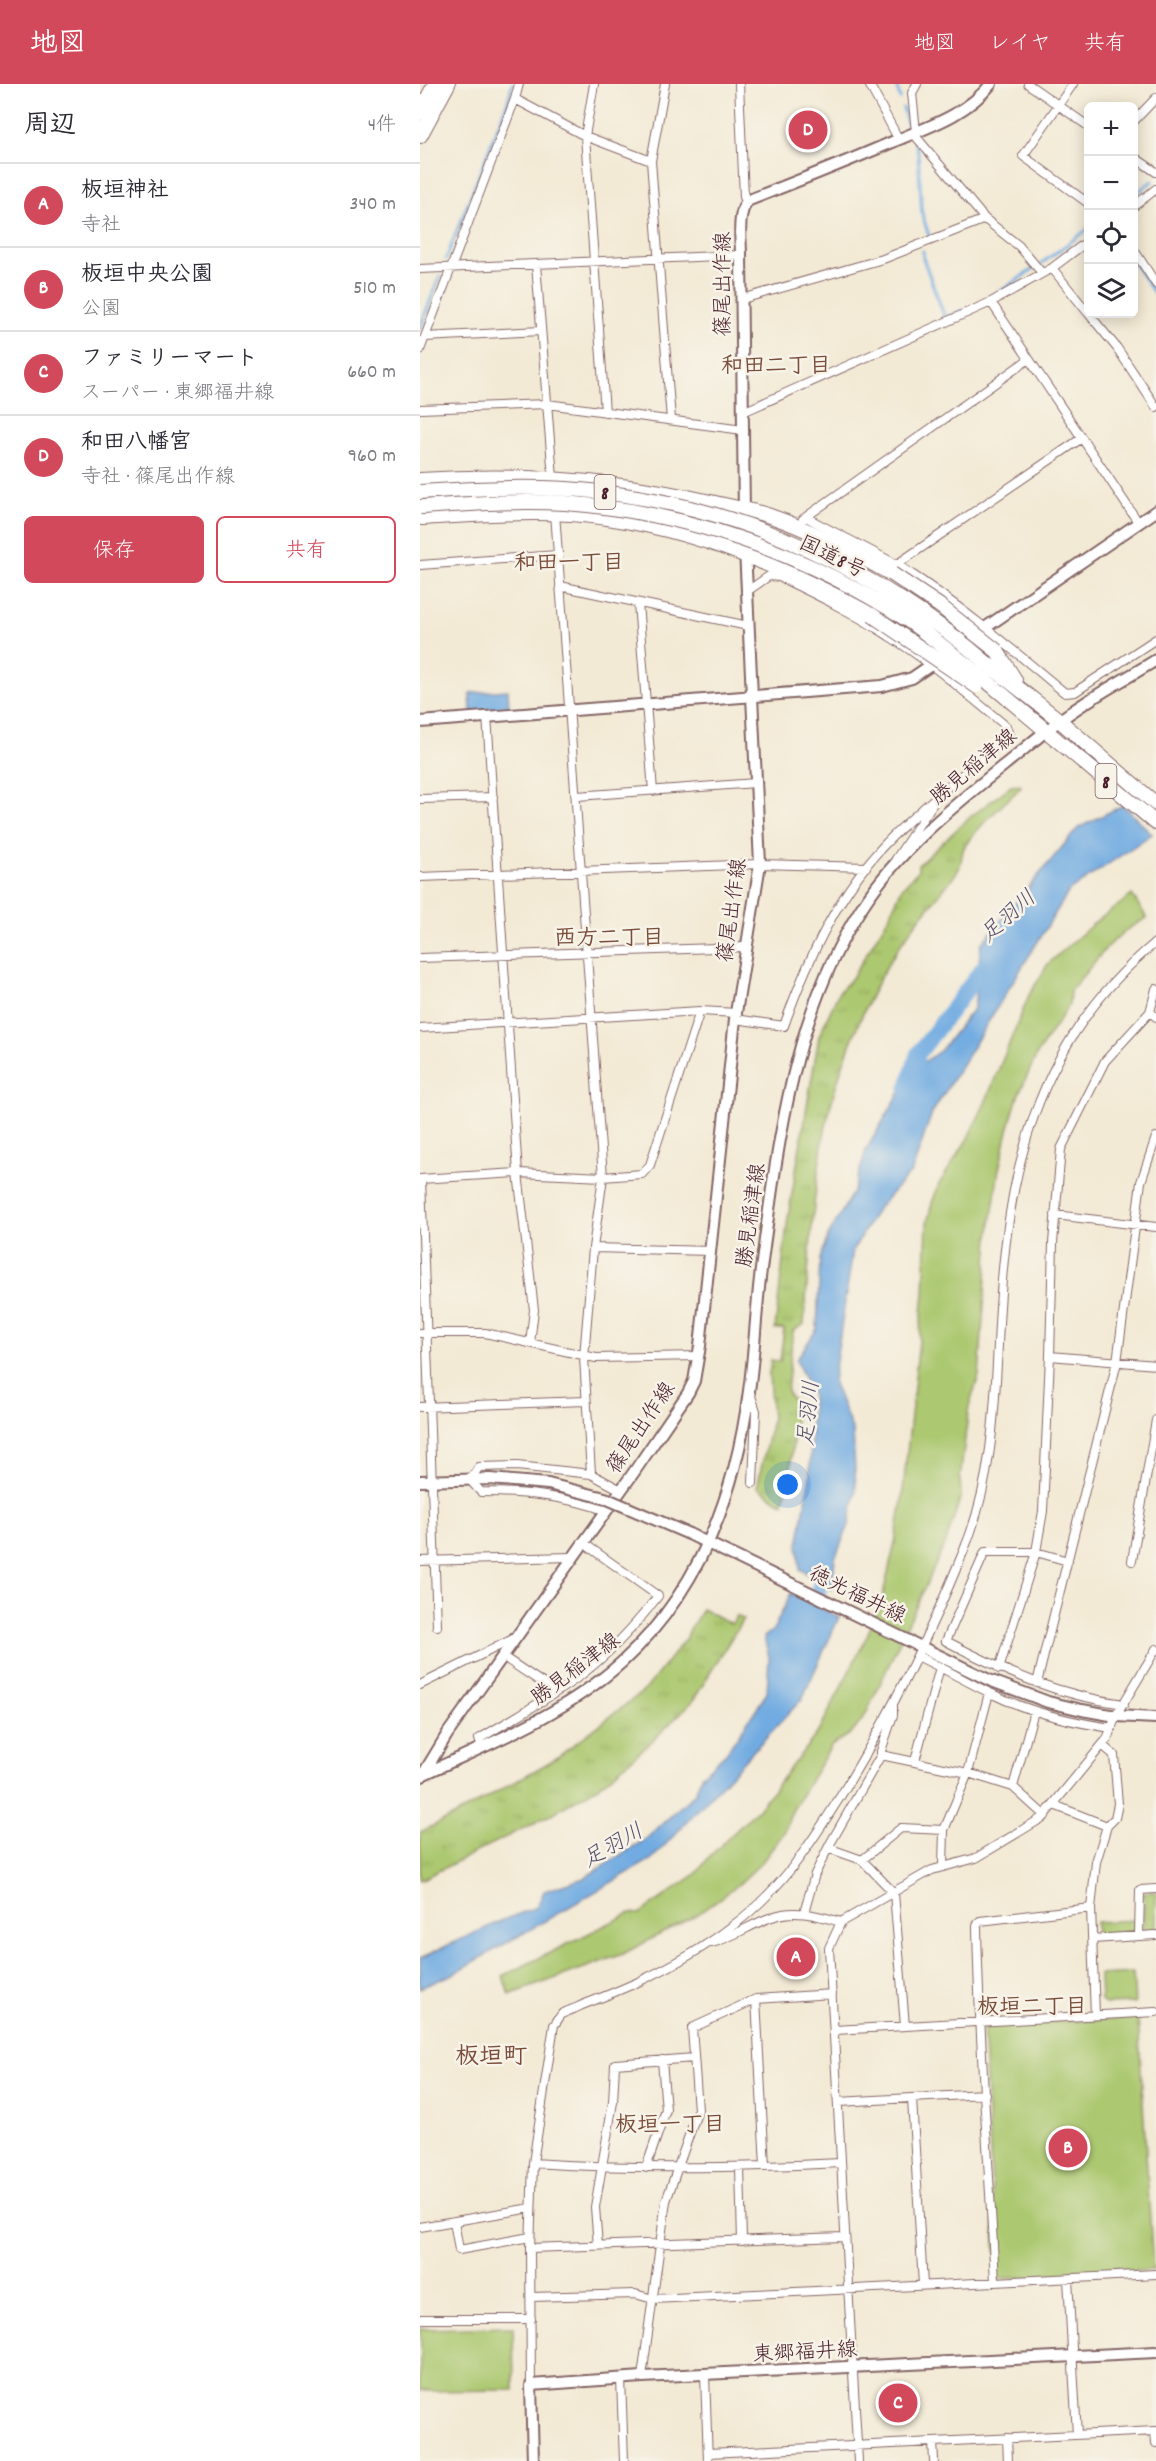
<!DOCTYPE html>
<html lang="ja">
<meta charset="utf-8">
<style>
:root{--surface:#fff;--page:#f2f2f3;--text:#2b2b33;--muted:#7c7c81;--line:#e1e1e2;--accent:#d1495b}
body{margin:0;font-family:Dekko,"Klee One",sans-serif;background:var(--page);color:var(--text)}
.controls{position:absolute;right:18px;top:18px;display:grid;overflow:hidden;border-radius:9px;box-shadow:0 3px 15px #0003}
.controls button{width:54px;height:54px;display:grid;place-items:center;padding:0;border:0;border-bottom:2px solid var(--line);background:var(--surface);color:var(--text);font:30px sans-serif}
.you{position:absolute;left:368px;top:1401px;width:21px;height:21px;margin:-15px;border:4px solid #fff;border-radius:50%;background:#1a73e8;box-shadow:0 0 0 9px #1a73e833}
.badge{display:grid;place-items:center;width:39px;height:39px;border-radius:50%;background:var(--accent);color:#fff;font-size:20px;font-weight:700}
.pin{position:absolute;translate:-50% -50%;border:3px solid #fff;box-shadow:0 2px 6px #0006}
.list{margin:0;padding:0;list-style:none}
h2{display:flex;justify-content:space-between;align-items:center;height:78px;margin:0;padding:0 24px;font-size:26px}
h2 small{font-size:20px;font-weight:400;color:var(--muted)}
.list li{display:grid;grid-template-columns:39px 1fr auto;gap:18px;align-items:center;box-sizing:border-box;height:84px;padding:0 24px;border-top:2px solid var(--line)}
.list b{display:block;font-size:22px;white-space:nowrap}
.list p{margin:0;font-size:20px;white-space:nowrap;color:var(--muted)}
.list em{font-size:20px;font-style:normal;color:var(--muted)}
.actions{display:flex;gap:12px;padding:18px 24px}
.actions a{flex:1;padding:14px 0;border:2px solid var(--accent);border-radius:9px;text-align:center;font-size:21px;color:var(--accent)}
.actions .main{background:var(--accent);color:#fff}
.icon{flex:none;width:33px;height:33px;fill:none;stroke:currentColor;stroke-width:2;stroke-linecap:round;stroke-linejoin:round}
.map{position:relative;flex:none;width:736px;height:2377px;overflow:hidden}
header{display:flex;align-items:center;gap:36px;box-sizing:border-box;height:84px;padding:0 30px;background:var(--accent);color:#fff}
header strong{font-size:28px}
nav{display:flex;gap:33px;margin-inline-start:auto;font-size:21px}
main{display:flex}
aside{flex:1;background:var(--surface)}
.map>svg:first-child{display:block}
.grass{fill:url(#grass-tufts);stroke:#7b744d;stroke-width:1.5}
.green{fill:#acc86f;stroke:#7b744d;stroke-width:1.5}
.water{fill:#71abe1;stroke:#5e6586;stroke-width:1.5}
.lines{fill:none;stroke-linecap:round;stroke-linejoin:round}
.stream{stroke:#71abe1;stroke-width:3}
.river{stroke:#71abe1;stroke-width:16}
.street-casing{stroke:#856666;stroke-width:10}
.secondary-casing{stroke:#856666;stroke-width:14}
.highway-casing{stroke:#856666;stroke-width:16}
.street{stroke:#fff;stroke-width:8}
.secondary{stroke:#fff;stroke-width:10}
.highway{stroke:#fff;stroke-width:14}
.secondary-bridge-casing{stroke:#856666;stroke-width:14;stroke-linecap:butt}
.highway-bridge-casing{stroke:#856666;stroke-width:16;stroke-linecap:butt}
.secondary-bridge{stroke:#fff;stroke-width:10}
.highway-bridge{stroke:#fff;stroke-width:14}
.labels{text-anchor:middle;stroke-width:5;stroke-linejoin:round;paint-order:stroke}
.shield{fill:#f7f3e8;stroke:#7e5f64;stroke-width:1.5}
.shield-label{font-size:20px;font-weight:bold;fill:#4a1f2b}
.street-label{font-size:21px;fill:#4a1f2b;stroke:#f7f3e8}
.neighbourhood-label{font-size:22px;font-weight:bold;fill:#7a4c3a;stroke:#f7f3e8}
.water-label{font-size:22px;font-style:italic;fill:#58506b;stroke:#f7f3e8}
.quarter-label{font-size:24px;font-weight:bold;fill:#7a4c3a;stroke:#f7f3e8}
</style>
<header>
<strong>地図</strong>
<nav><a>地図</a><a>レイヤ</a><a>共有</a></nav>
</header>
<main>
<aside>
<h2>周辺<small>4件</small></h2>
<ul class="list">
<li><span class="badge">A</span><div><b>板垣神社</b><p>寺社</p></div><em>340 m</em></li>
<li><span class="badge">B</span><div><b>板垣中央公園</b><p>公園</p></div><em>510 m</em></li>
<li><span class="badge">C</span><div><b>ファミリーマート</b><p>スーパー · 東郷福井線</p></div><em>660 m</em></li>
<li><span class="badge">D</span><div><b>和田八幡宮</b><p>寺社 · 篠尾出作線</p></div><em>960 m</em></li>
</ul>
<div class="actions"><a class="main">保存</a><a>共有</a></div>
</aside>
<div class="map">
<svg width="736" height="2377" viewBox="0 0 736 2377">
<defs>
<pattern id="grass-tufts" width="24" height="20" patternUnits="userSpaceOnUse" patternTransform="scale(1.5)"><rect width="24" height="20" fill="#acc86f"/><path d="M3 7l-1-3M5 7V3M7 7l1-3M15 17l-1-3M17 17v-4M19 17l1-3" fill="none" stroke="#96ab60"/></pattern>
</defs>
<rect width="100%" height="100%" fill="#f7f3e8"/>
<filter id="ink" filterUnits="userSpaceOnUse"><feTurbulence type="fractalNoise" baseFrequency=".0167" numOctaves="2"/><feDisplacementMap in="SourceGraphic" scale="12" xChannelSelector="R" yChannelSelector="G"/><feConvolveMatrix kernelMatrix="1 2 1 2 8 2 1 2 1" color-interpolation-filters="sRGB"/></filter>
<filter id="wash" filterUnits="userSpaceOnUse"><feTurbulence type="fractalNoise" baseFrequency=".008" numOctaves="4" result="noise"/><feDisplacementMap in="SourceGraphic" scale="24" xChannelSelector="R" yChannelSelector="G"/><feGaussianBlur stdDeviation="1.35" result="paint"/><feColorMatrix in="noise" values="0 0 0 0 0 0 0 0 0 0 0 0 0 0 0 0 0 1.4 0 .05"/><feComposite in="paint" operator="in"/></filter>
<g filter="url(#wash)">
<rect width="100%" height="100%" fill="#f3ead5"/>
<path class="grass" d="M 600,701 L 601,703 C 582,722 560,740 545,762 C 540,770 543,780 537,788 C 519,812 498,835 481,860 C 444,913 412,999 402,1063 C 392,1121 389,1181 384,1240 L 373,1247 L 367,1308 L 379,1324 L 375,1335 L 370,1390 L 363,1420 L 337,1403 L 352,1336 L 349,1290 L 351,1276 L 360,1278 L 364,1245 L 355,1245 L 368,1133 L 399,952 L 419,908 L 432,894 L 470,831 L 482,804 L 498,787 L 498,781 L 549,734 L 591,702 Z
M 282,1525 L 312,1540 L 316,1532 L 323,1535 L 273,1617 L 228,1661 L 178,1703 L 128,1732 L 0,1796 L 0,1748 L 36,1731 L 135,1675 L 226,1605 L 265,1555 Z"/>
<path class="green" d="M 712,811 L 727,834 L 709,844 L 688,862 L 650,907 L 649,921 L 617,970 L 598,1012 L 588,1046 L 579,1085 L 569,1153 L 559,1291 L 549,1322 L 540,1395 L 541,1412 L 526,1458 L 445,1632 L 433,1648 L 411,1662 L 372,1727 L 364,1749 L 342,1778 L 319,1800 L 278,1830 L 203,1870 L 89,1911 L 83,1892 L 210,1829 L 219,1830 L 276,1790 L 289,1773 L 338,1725 L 399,1647 L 447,1552 L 463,1510 L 475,1459 L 482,1416 L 504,1209 L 507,1139 L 512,1119 L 519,1100 L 547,1056 L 565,1019 L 609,911 L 628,880 L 673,840 Z
M 724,1808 L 736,1808 L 736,1847 L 723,1848 Z
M 717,1836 L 717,1848 L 676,1850 L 676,1838 Z
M 713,1889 L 715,1919 L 685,1920 L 681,1917 L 680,1891 Z
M 718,1934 L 733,2186 L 577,2195 L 563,1941 Z
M 93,2243 L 94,2306 L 0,2307 L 0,2245 Z"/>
<path class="water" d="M 88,606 L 89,625 L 51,628 L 50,609 Z
M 703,721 L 732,750 L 649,807 L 512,1029 L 492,1087 L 458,1124 L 433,1166 L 413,1297 L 433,1348 L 436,1406 L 429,1441 L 415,1474 L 412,1505 L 380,1485 L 378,1461 L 390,1392 L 392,1310 L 376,1276 L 397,1245 L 400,1175 L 408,1152 L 434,1106 L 446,1066 L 493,986 L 521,966 L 554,924 L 561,860 L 658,744 Z
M 371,1509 L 419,1533 L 382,1615 L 232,1775 L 33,1890 L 0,1904 L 0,1874 L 83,1836 L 117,1823 L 124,1807 L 164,1794 L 226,1755 L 275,1709 L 281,1692 L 307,1668 L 347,1609 L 349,1573 L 344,1553 L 353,1546 Z"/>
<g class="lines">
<path class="stream" d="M 476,0 L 480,15
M 483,24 L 487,40
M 494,57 L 498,68 L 502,130 L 509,152
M 714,111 L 732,97
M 503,167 L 503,174 L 525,234 L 543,226
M 26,175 L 88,17 L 92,0
M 622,179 L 668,145
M 714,179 L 736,212
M 569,215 L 612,186
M 0,244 L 20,192"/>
<path class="river" d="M 487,1006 L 498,970 L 570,875
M 386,1542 L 405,1488 L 405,1478"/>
</g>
</g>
<g filter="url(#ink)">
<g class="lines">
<g class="street-casing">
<path id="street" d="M 174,0 L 165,52 L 185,328
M 245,0 L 231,77 L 251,336
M 319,0 L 324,113 L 327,117
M 449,0 L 479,56
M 608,0 L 668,42
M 653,0 L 603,72 L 668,119
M 95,15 L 165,52 L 231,77
M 714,37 L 736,14
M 496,48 L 492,9 L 497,0
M 493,49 L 565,135 L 599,162 L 622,189
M 714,73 L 736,88
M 714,122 L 736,105
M 714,166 L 736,200
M 116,180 L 133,394
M 632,184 L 668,229
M 0,185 L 321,171
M 322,215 L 463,175 L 565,135
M 571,218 L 718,438
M 669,230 L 697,264 L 736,323
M 5,253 L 121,247
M 0,266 L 95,15 L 99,0
M 0,325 L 127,320 L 323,346
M 323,328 L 571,218 L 632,184 L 668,157
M 135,429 L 183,1093 L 173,1164 L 164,1273 L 171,1390
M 386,433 C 418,451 452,466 484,485 C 541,522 593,566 645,609 L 655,608 L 736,555
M 383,435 L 609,275
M 0,481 L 138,471
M 476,481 L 662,354
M 140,502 L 328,542
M 218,519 L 233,707
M 67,632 L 98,1089 L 114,1226 L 110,1259
M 157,712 L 336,699
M 0,715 L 73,713
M 476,775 L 514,718
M 0,793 L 340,780 L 446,783
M 0,874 L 326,863
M 730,928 L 736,905
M 315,935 L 364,942 C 388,874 420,804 472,753 C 509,717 550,685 589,651 L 586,642 C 548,611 511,578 469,552 C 434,529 397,511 359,493 L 349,492 L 326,508
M 0,944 L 280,927 L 317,929
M 0,1095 L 98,1089 L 183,1093 L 222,1090 L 230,1081 L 280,927
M 1,1095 L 17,1542
M 635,1131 L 736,1143
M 173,1164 L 291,1167
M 0,1249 L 65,1249 L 176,1274 L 279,1272
M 630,1272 L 736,1281
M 330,1309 L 336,1327 L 333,1399
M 0,1323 L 166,1317
M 187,1427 C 145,1412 105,1408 61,1408 L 50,1396 L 59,1383 L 97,1382 L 171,1390 L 201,1406
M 0,1477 L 152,1473
M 648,1477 L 616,1468 L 565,1468 L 526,1557 C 583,1587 639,1612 704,1620
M 712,1477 L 736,1336
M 82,1572 L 136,1608
M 497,1572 C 521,1583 544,1596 568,1608 C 606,1627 650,1638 692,1644
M 579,1585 L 616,1468 L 623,1427 L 630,1272 L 633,1159 L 641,1065 L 685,977 L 730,928 L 736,933
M 617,1599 L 697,1278 L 721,1098 L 736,1053
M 0,1601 L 93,1555
M 682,1661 L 694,1671 L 698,1720 L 695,1734 L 687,1742
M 62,1663 L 59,1655 C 93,1634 129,1615 161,1591 C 190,1569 215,1542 238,1512 L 162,1458
M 461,1671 L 548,1689 L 593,1703 L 625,1732
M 495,1677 L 520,1583
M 593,1703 L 614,1627
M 634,1721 L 687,1742 L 676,1778 L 671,1824 L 675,1931
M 408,1764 L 442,1776 L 474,1809 L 485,1942
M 442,1776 L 481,1744 L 524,1746
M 523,1782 L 524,1746 L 548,1689 L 569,1609
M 384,1829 L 395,1790 L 410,1760 L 461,1671 L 461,1667 L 473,1631 L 473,1620
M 719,1852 L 720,1806 L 736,1805
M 672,1855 L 736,1851
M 292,1859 C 314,1853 331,1840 352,1833 C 375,1824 399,1832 421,1838
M 336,1915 L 345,2082
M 415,1946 L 736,1928
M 492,2015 L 503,2201
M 418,2018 L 565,2010
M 113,2079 C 216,2086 318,2084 421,2079
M 320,2083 L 322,2157
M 226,2084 L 246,2026 L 242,1976
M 34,2137 L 39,2166 L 110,2153
M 0,2143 L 111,2124
M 178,2162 L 175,2123 L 193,2018 L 195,1980 L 274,1974
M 110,2164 L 424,2153
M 648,2195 L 657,2351
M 575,2198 C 569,2079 559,1960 557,1841 L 560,1837 L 671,1824
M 111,2213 L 215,2210 L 233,2215 L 736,2190
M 0,2235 L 111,2235
M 285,2291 L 288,2377
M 222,2293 L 246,2117 L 278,2026 L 272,1944 L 336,1915 L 412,1910
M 201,2295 L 204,2377
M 111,2301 L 110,2164 L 113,2079 L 134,1941 C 137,1938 139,1933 142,1930 C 146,1927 155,1925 160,1922 C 180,1914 201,1906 220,1897 C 252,1882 284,1864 311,1843 C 361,1806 388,1764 420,1713 C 468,1635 509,1552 544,1466 C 574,1394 575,1317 579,1240 C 587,1088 614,959 736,858
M 735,2347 L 736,2359
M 587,2354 L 588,2377
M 513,2358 L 514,2377
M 288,2369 L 736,2347
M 438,2377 L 409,1864 L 421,1838 L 512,1786 L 556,1774 L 622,1734 L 687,1655 L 696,1632 L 736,1565"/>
</g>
<g class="secondary-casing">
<path id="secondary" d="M 324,431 L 321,171 C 321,155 317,131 327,117 C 377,97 427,78 477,56 C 511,42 547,30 571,0
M 537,563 L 736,427
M 0,638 L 462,602 L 492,594 L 524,572
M 0,1397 L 70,1395 L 128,1400
M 269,1450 L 569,1596 L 628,1618 L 662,1626 L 696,1632 L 736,1634
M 2,1691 C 71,1659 144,1630 201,1579 C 279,1508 316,1409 329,1307 C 335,1264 336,1221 342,1178 C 358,1057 374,928 442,823 C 478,767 532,723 583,682 C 602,667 620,651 639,637 C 669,614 704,596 736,576
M 2,1692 L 28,1649 L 214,1388 L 268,1309 L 274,1297 L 280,1262 L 315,935 L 340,780 L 325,465
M 113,2377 L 111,2301 L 222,2293 L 736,2268"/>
</g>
<g class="highway-casing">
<path id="highway" d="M 0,28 L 15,0
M 0,52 L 28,0
M 0,396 C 100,389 198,396 295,419 C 314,424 334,426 353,433 C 394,447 433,469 472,490
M 0,434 C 50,431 101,427 151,430 C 259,438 358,480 452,531
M 577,567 L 595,596
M 569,581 L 639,636 L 736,720
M 562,593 L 736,739"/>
</g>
<use href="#street" class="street"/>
<use href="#secondary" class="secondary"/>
<use href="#highway" class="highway"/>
<g class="secondary-bridge-casing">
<path id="secondary-bridge" d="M 128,1400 L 185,1414 L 269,1450"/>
</g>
<g class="highway-bridge-casing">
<path id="highway-bridge" d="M 0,408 C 60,404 121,401 181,408 C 325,424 460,487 569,581
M 0,423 C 48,420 97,416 145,419 C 267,428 384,469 486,535 C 512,553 537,574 562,593
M 472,490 L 520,522 L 577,567
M 452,531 L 556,602"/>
</g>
<use href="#secondary-bridge" class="secondary-bridge"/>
<use href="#highway-bridge" class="highway-bridge"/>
</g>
</g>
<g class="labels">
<g class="shield">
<rect x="174.5" y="391" width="21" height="34" rx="4.5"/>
<rect x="675.5" y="680" width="21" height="34" rx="4.5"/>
</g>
<g class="shield-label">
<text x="185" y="415">8</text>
<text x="686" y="704">8</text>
</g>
<g class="street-label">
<text transform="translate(302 200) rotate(-90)" y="7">篠尾出作線</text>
<text transform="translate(413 472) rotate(26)" y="7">国道8号</text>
<text transform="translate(553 682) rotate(-40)" y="7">勝見稲津線</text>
<text transform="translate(311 826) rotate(-82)" y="7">篠尾出作線</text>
<text transform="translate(330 1131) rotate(-82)" y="7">勝見稲津線</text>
<text transform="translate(220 1343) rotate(-56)" y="7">篠尾出作線</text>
<text transform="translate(438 1510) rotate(26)" y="7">徳光福井線</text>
<text transform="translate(155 1584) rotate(-37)" y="7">勝見稲津線</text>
<text transform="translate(385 2267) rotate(-3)" y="7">東郷福井線</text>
</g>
<g class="neighbourhood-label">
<text x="356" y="288">和田二丁目</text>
<text x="149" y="485">和田一丁目</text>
<text x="189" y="860">西方二丁目</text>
<text x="612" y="1929">板垣二丁目</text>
<text x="250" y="2047">板垣一丁目</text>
</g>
<g class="water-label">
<text transform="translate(587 831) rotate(-42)" y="8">足羽川</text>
<text transform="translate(387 1329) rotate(-85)" y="8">足羽川</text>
<text transform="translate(192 1760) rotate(-30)" y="8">足羽川</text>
</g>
<g class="quarter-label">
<text x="71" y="1979">板垣町</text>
</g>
</g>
</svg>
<div class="controls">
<button>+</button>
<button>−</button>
<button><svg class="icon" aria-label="locate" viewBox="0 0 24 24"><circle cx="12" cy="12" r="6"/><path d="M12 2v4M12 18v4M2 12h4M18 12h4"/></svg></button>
<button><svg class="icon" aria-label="layers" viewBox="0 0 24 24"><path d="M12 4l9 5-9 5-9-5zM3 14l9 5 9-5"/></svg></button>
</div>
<div class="you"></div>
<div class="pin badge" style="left:376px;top:1873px">A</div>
<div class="pin badge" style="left:648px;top:2064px">B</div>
<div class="pin badge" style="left:478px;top:2319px">C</div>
<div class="pin badge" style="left:388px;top:46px">D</div>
</div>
</main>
